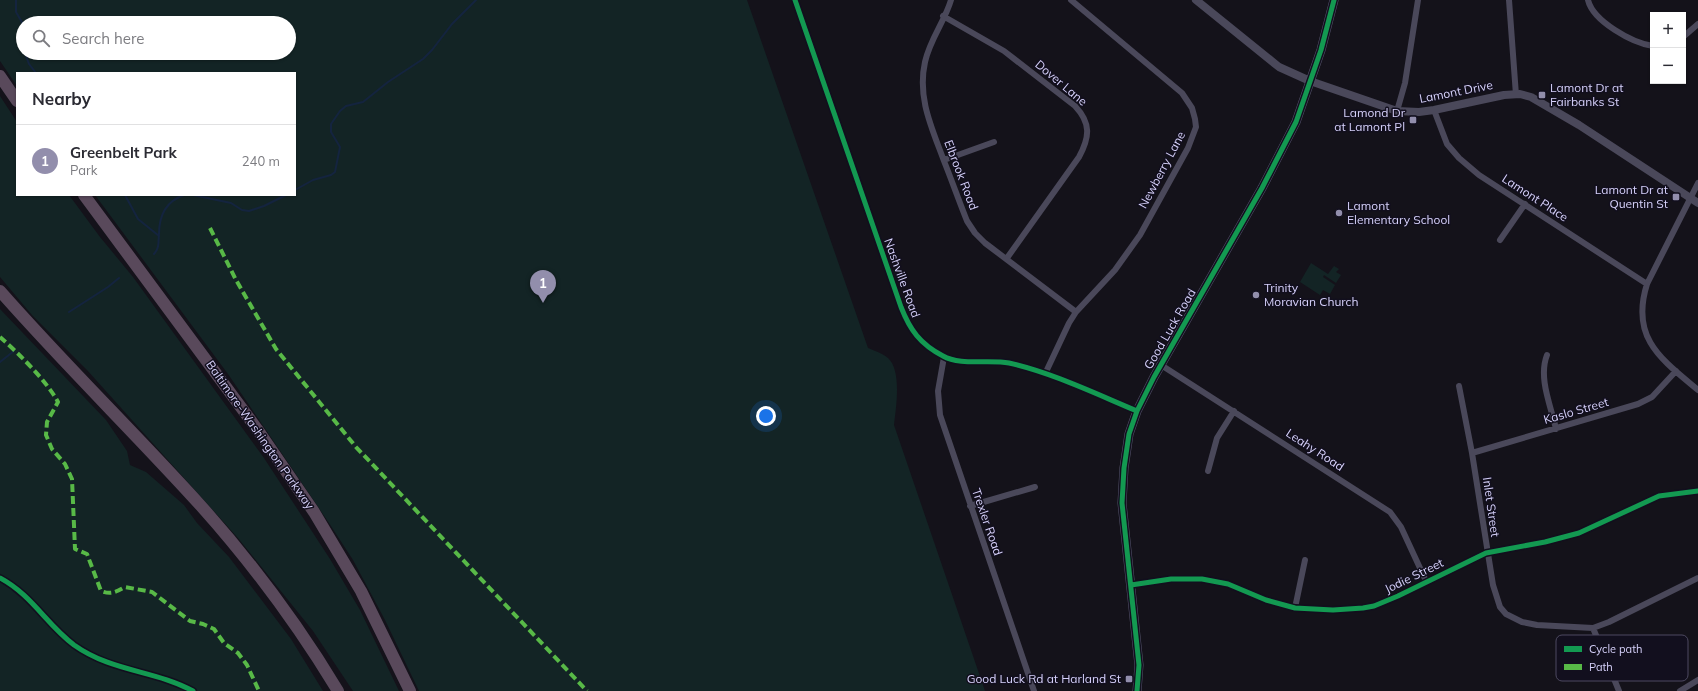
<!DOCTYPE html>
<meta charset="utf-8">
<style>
:root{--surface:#fff;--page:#f2f2f3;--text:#2b2b33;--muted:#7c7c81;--line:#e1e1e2;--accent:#928eac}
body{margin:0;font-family:Mulish,sans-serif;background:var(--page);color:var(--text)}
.controls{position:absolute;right:12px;top:12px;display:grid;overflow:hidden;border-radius:0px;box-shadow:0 1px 3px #0004}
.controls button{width:36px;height:36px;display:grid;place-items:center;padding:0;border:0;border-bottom:1px solid var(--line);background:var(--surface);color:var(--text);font:20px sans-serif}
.you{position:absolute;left:766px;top:416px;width:14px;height:14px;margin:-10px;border:3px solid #fff;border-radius:50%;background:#1a73e8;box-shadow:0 0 0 6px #1a73e833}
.badge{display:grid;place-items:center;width:26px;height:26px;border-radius:50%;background:var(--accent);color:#fff;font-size:13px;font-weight:700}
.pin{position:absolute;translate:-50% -33px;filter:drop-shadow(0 1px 2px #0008)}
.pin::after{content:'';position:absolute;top:21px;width:14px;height:12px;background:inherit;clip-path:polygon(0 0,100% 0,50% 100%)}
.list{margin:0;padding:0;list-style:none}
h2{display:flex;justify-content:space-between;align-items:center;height:52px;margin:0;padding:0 16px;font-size:17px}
h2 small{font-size:13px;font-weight:400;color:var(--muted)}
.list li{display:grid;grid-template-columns:26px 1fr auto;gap:12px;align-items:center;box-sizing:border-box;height:72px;padding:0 16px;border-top:1px solid var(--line)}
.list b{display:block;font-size:15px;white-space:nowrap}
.list p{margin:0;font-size:13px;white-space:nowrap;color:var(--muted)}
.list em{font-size:13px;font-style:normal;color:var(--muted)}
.icon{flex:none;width:22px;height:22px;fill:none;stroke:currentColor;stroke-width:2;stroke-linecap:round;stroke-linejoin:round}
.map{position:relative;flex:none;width:1698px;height:691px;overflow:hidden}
.search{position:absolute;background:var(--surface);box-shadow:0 1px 3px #0004;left:16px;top:16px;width:280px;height:44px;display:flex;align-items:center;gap:10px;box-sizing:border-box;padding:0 14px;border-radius:22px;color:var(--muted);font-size:15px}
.panel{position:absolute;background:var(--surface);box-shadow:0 1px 3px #0004;left:16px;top:72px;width:280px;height:124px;border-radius:0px}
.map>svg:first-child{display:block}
.green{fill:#132425;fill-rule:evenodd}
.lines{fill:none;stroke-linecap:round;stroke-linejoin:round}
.stream{stroke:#14243f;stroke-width:2}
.minor{stroke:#4a485a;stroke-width:6}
.tertiary{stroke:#4a485a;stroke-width:8}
.secondary{stroke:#56556d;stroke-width:9}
.motorway{stroke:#59495b;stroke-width:12}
.quiet{stroke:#58b947;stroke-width:4;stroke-dasharray:8 4;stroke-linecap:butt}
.cycleway-casing{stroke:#120f1e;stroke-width:8}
.cycleway{stroke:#139951;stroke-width:5}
.poi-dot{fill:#928eac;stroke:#120f1e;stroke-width:1.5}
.labels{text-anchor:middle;stroke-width:3;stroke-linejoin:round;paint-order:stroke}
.street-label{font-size:12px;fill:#d6d1fa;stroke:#120f1e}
.poi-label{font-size:12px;fill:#d6d1fa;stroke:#120f1e;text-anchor:start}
.key{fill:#120f1e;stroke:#4d4960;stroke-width:1}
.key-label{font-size:11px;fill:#d6d1fa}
</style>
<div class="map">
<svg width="1698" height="691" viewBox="0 0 1698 691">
<rect width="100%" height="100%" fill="#14121a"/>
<path class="green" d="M 0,0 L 747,0 L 868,348 C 875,351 882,353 888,358 C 902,371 896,407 894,425 L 985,691 L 419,691 L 385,620 L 353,560 L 329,523 L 228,374 L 95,195 L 295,195 L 295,73 L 17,73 L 17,86 L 0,61 ZM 23,23 L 289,23 L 289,53 L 23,53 Z
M 0,96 L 17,122 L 17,195 L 69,195 L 100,237 L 133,277 L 264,458 L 330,559 L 360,610 L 399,691 L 353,691 L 313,631 L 238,538 L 87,370 L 32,315 L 0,277 Z
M 1311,263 L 1328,274 L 1334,266 L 1339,269 L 1336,272 L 1341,275 L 1336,283 L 1324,275 L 1323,277 L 1335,285 L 1330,294 L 1323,290 L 1320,295 L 1300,282 Z
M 0,309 L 106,420 L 127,451 L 130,465 L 146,472 L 184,505 L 197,523 L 229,557 L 291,639 L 323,691 L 0,691 Z"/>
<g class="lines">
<path class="stream" d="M 16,0 L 16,12 L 23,24
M 25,53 L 29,64 L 36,73
M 295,190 L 313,180 L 331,175 L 335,172 L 340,147 L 331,132 L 331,124 L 340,111 L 346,106 L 363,102 L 388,82 L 423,59 L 432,50 L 452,24 L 476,0
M 125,195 L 138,219 L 159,236
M 193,195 L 231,203 L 242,210 L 249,211 L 264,206 L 286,195
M 154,254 C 160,247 158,242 159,234 C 159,215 167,201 184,195
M 69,312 L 108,287 L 119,278
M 0,362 L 14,351"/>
<path class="minor" d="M 795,0 L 901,307 C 910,330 920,344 943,356 C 960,366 990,359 1009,363 C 1053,373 1096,394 1137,411
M 951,0 C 945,21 930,39 925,62 C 917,98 932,128 944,161 C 952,181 959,201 967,221 L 975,233 L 985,243 L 1076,312
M 1509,0 L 1516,95
M 1588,0 C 1593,21 1632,43 1653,46
M 943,16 L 1004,51 L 1075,106 C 1091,123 1090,137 1079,157 L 1007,258
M 1683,37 L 1698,24
M 1434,110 L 1447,144 L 1459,158 L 1479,175 L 1647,284
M 1397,111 L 1405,83 L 1418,0
M 944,160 L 994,142
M 1698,183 L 1647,284 C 1630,338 1661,359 1698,390
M 1500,240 L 1525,204
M 1547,355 C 1538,378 1551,406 1556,429
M 944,357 L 938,391 L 940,415 L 1034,691
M 1161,365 L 1390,512 L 1401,527 L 1426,581
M 1045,374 L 1069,323 L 1076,312 L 1115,270 L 1140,235 L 1188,148 L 1196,127 L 1195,119 L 1192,108 L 1182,93 L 1071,0
M 1459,386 L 1472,453 L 1493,585 L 1500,607 L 1506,614 L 1522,622 L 1537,625 L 1593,628 L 1609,622 L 1698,578
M 1472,453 L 1638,404 L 1652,397 L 1676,371
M 1208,471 L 1217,438 L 1234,411
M 970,506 L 1035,487
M 0,578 C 32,595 46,624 74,645 C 112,672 154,670 193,691
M 1131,585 L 1171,579 L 1202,579 L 1228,584 L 1266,600 L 1295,608 L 1333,610 L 1363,608 L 1374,606 L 1398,596 L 1486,553 L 1545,542 L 1579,533 L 1659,496 L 1698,491
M 1295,608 L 1305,560
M 1593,628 L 1619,691
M 1680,691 L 1698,680"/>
<path class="tertiary" d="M 1196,0 L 1279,67 L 1310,81 L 1397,111 L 1419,112 L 1434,110 L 1504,95 L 1520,94 L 1531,97 L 1579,125 L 1698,203"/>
<path class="secondary" d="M 1137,691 L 1139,665 L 1122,503 L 1124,468 L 1129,434 L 1137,411 L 1154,377 L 1262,188 L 1296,122 L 1321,50 L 1334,0"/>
<path class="motorway" d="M 0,76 L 17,101
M 84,195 L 257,429 L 314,512 L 361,591 L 410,691
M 0,291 C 65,365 135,433 201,506 C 252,563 298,625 338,691"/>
<path class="quiet" d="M 210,228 L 236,280 L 276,349 L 356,447 L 587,691
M 0,337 C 19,354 46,380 58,402 L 47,422 L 46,435 L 52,449 L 65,464 L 72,479 L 75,549 L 87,554 L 101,591 C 111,595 116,592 125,587 L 152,592 L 190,621 L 203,624 L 214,629 L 224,643 L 238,653 L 247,665 L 259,691"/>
<g class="cycleway-casing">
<path id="cycleway" d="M 795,0 L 901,307 C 910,330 920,344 943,356 C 960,366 990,359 1009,363 C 1053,373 1096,394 1137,411
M 0,578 C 32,595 46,624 74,645 C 112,672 154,670 193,691
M 1131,585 L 1171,579 L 1202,579 L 1228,584 L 1266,600 L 1295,608 L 1333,610 L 1363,608 L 1374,606 L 1398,596 L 1486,553 L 1545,542 L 1579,533 L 1659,496 L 1698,491
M 1137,691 L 1139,665 L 1122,503 L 1124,468 L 1129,434 L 1137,411 L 1154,377 L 1262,188 L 1296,122 L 1321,50 L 1334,0"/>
</g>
<use href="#cycleway" class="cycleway"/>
</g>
<g class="poi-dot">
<rect x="1538" y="91" width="8" height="8" rx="2"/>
<rect x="1409" y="116" width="8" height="8" rx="2"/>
<rect x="1672" y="193" width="8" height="8" rx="2"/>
<circle cx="1339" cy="213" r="4"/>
<circle cx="1256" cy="295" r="4"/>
<rect x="1125" y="675" width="8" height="8" rx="2"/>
</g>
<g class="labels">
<g class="street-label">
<text transform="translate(1061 83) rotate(40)" y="4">Dover Lane</text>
<text transform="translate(1456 92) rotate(-11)" y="4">Lamont Drive</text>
<text transform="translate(1162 170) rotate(-62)" y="4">Newberry Lane</text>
<text transform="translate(961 175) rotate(69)" y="4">Elbrook Road</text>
<text transform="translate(1535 198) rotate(33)" y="4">Lamont Place</text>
<text transform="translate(902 278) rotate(70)" y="4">Nashville Road</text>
<text transform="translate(1170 329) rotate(-60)" y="4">Good Luck Road</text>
<text transform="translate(1576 411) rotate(-16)" y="4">Kaslo Street</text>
<text transform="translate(260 435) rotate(55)" y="4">Baltimore-Washington Parkway</text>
<text transform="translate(1315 450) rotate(33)" y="4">Leahy Road</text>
<text transform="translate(1491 507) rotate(82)" y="4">Inlet Street</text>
<text transform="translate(987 522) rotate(71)" y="4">Trexler Road</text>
<text transform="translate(1414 576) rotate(-26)" y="4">Jodie Street</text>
</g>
<g class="poi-label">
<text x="1550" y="92">Lamont Dr at<tspan x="1550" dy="14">Fairbanks St</tspan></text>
<text x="1405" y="117" text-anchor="end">Lamond Dr<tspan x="1405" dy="14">at Lamont Pl</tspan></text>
<text x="1668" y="194" text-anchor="end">Lamont Dr at<tspan x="1668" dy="14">Quentin St</tspan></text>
<text x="1347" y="210">Lamont<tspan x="1347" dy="14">Elementary School</tspan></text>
<text x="1264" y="292">Trinity<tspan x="1264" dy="14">Moravian Church</tspan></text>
<text x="1121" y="683" text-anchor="end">Good Luck Rd at Harland St</text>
</g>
</g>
<rect x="1556" y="635" width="132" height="46" rx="6" class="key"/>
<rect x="1564" y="646" width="18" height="6" fill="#139951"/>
<rect x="1564" y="664" width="18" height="6" fill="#58b947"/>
<g class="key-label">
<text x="1589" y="653">Cycle path</text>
<text x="1589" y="671">Path</text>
</g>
</svg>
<div class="controls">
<button>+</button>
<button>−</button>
</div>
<div class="you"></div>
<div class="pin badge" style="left:543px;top:303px">1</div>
<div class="search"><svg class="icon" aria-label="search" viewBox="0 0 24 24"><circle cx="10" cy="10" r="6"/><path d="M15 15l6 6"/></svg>Search here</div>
<section class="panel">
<h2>Nearby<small></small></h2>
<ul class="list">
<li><span class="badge">1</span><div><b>Greenbelt Park</b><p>Park</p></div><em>240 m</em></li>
</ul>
</section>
</div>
